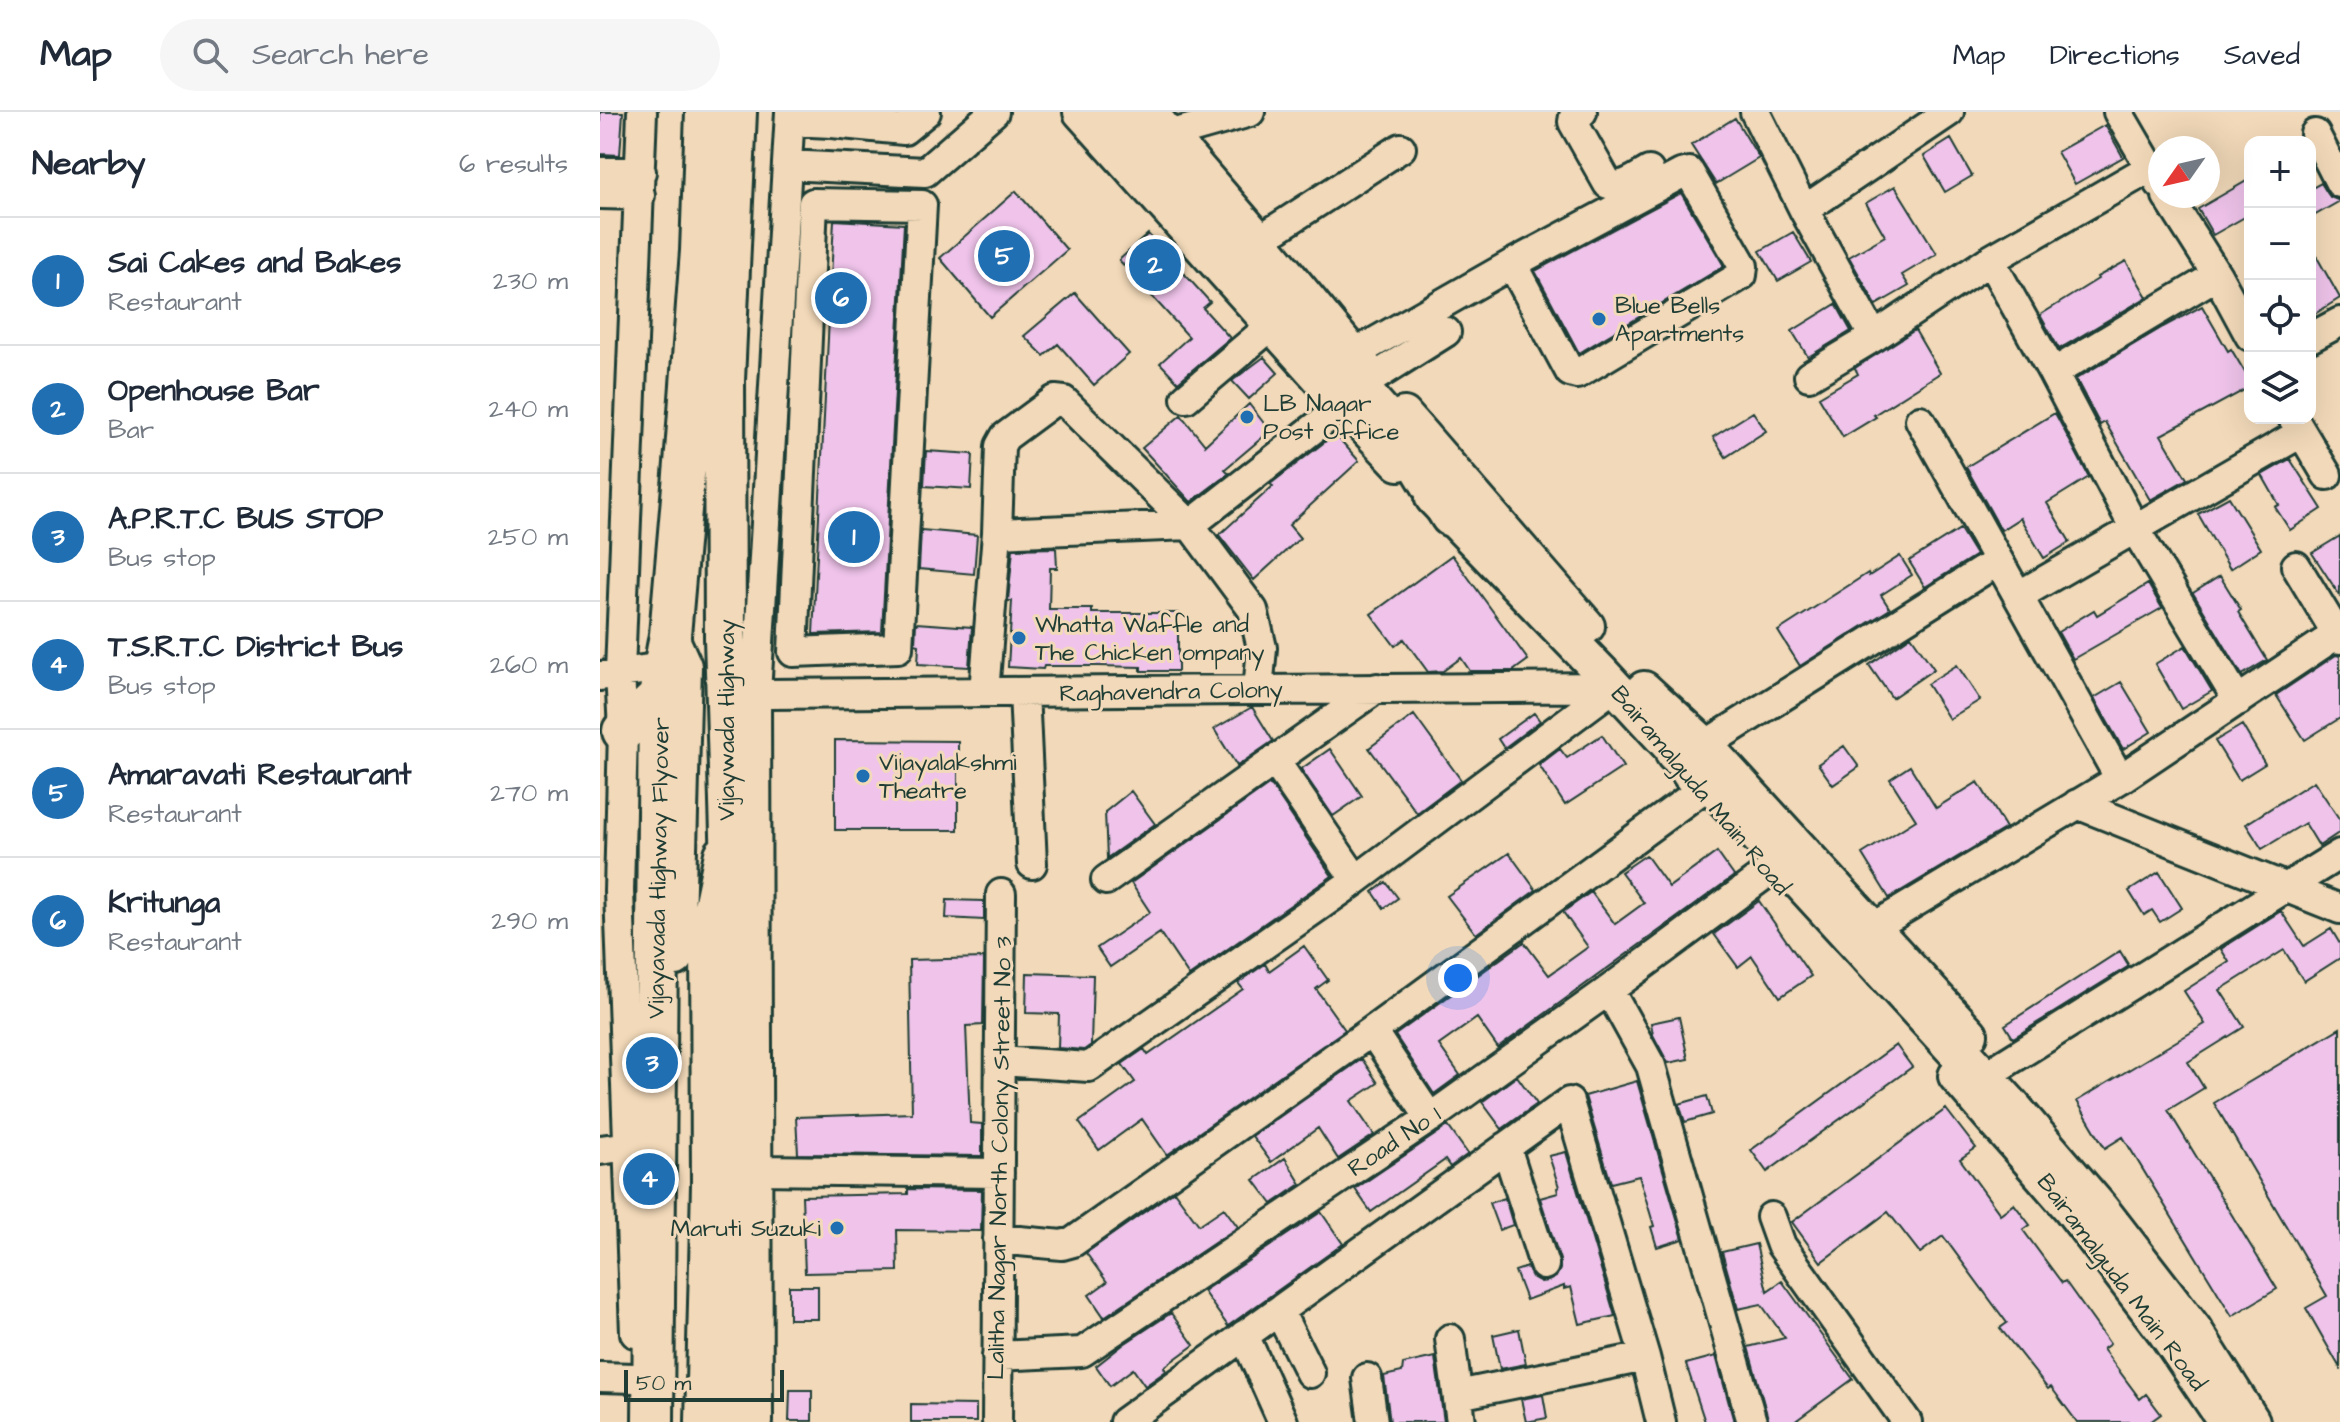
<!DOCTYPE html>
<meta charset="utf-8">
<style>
:root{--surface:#fff;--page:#f6f6f7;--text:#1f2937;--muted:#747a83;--line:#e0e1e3;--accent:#1f6fb2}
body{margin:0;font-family:"Architects Daughter",sans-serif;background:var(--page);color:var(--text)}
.controls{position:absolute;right:24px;top:24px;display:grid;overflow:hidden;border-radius:16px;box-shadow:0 8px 32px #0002}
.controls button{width:72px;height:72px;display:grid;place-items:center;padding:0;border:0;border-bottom:2px solid var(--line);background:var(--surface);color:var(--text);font:40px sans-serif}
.compass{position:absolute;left:1548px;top:24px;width:72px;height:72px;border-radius:50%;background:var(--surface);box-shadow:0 8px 32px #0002;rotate:236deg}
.scale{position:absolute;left:24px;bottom:20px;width:160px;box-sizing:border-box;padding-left:8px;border:4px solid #1f3d34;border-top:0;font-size:22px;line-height:28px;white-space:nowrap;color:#1f3d34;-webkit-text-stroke:6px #f2d9b9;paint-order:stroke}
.you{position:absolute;left:858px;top:866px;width:28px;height:28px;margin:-20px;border:6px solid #fff;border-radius:50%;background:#1a73e8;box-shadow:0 0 0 12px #1a73e833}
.badge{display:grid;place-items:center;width:52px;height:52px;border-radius:50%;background:var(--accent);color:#fff;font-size:26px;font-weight:700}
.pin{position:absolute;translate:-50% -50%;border:4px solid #fff;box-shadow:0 2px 8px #0006}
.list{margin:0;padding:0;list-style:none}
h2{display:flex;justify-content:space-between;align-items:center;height:104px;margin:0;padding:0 32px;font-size:34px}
h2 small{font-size:26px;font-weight:400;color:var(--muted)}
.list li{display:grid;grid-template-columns:52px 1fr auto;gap:24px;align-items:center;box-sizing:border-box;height:128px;padding:0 32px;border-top:2px solid var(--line)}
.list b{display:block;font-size:30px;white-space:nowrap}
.list p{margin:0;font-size:26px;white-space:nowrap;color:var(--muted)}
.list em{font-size:26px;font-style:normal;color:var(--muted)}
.icon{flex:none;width:44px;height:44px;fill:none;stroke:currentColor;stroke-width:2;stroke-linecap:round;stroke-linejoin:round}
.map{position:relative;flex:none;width:1740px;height:1310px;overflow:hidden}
header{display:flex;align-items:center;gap:48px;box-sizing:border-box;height:112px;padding:0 40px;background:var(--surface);border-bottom:2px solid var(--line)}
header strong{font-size:38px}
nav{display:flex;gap:44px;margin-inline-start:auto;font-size:28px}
.search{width:560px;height:72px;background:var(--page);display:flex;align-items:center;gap:20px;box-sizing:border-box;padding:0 28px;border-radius:44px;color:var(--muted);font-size:30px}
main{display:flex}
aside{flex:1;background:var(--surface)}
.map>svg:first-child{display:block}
.building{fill:#efc3ea;stroke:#1f3d34;stroke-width:2}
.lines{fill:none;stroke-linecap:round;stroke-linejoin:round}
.minor-casing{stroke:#1f3d34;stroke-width:34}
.major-casing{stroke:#1f3d34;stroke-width:40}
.highway-casing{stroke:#1f3d34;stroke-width:46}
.minor{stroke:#f2d9b9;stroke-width:28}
.major{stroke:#f2d9b9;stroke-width:34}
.highway{stroke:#f2d9b9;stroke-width:40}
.poi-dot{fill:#1f6fb2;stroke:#f2d9b9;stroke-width:3}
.labels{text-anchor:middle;stroke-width:6;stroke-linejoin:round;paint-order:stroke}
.poi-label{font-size:24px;fill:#1f3d34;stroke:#f2d9b9;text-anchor:start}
.street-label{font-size:24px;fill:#1f3d34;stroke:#f2d9b9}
</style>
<header>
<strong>Map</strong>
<div class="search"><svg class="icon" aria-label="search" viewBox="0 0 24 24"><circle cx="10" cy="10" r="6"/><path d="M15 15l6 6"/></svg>Search here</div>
<nav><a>Map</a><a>Directions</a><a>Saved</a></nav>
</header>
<main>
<aside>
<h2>Nearby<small>6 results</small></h2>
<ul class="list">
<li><span class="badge">1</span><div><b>Sai Cakes and Bakes</b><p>Restaurant</p></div><em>230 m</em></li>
<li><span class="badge">2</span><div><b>Openhouse Bar</b><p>Bar</p></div><em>240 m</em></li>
<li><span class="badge">3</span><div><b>A.P.R.T.C BUS STOP</b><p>Bus stop</p></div><em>250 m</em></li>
<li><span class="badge">4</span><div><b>T.S.R.T.C District Bus</b><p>Bus stop</p></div><em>260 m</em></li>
<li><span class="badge">5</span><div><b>Amaravati Restaurant</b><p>Restaurant</p></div><em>270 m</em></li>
<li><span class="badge">6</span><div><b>Kritunga</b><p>Restaurant</p></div><em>290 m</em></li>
</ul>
</aside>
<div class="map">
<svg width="1740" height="1310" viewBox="0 0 1740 1310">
<rect width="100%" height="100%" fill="#f2d9b9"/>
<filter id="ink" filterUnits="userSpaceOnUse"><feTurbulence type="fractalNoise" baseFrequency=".0125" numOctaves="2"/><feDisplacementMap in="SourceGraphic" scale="16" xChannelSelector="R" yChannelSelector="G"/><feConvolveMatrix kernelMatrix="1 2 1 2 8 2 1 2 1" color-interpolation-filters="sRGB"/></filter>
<g filter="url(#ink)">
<path class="building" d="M 0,0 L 23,0 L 20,43 L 0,42 Z
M 1135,6 L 1159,46 L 1116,72 L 1091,33 Z
M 1505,13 L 1523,45 L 1475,72 L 1457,40 Z
M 1351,27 L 1372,64 L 1345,80 L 1324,44 Z
M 1650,67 L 1650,102 L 1613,123 L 1598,97 Z
M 1721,71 L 1730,85 L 1740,89 L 1710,106 L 1710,77 Z
M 1295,74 L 1337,142 L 1302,163 L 1309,174 L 1276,193 L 1249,145 L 1285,124 L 1266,91 Z
M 416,79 L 467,138 L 390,205 L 340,146 Z
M 1081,81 L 1124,154 L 979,241 L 935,159 Z
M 234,108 L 304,112 L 282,520 L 213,522 Z
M 1193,120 L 1211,150 L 1178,169 L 1160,139 Z
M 548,122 L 610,190 L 603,196 L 630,226 L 578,270 L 560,251 L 589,225 L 519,148 Z
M 1710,133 L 1740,186 L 1710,205 Z
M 1526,149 L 1547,185 L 1459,237 L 1440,203 L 1498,167 L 1497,165 Z
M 475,181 L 529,242 L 494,273 L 458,232 L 444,244 L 424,224 Z
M 1236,192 L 1251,219 L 1208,245 L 1192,219 Z
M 1602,194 L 1628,239 L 1631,237 L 1643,257 L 1650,269 L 1650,275 L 1561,323 L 1587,367 L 1550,388 L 1505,310 L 1500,313 L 1476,267 L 1563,215 Z
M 1315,218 L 1340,261 L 1274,303 L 1276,305 L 1243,325 L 1219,285 L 1258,262 L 1255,256 Z
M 664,245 L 678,261 L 649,287 L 632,269 Z
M 649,292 L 670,319 L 625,357 L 629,361 L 628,362 L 591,390 L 542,336 L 581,303 L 605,333 Z
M 1153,300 L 1166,319 L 1126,345 L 1113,325 Z
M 1455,301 L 1489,365 L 1447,391 L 1470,430 L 1444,446 L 1420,406 L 1401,418 L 1366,355 Z
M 735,322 L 759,349 L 689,413 L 700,426 L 654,468 L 619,423 L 673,374 L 670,372 L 673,370 Z
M 326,339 L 373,342 L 371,377 L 324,374 Z
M 1690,347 L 1722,397 L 1690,418 L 1675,395 L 1679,393 L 1662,363 Z
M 1629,385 L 1661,437 L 1630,457 L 1598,402 Z
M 1360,417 L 1376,443 L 1325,475 L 1309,449 Z
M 321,418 L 377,423 L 374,462 L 319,457 Z
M 1740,424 L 1740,484 L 1712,441 Z
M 456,436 L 457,456 L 450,456 L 449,497 L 492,497 L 492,501 L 578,501 L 578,559 L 541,559 L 541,555 L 499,554 L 444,554 L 443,557 L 408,555 L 412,489 L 408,489 L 413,437 Z
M 852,443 L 928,548 L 913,559 L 870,559 L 861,546 L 843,559 L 828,560 L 804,527 L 795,534 L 771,502 Z
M 1300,444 L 1312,463 L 1281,483 L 1290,497 L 1200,554 L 1178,519 L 1268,461 L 1269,464 Z
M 1620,464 L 1641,498 L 1638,500 L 1667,548 L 1642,563 L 1593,481 Z
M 1548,472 L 1562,496 L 1473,547 L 1458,520 L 1494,498 L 1497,503 Z
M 316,511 L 372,515 L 369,555 L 318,552 L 319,533 L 315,532 Z
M 1311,524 L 1334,557 L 1292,586 L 1269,553 Z
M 1585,534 L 1612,579 L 1581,597 L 1555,552 Z
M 1736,543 L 1740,544 L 1740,606 L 1705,628 L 1676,583 Z
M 1357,553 L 1380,588 L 1349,607 L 1327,572 Z
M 1521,570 L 1551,620 L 1523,637 L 1494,586 Z
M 652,595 L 673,629 L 637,654 L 614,617 Z
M 934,601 L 940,609 L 904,636 L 898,627 Z
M 814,603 L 861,668 L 817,701 L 769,636 Z
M 1642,613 L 1665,652 L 1639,668 L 1615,629 Z
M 1002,623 L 1023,655 L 965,693 L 939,653 L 960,637 L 967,646 Z
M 235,628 L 358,629 L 358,718 L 235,718 Z
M 1244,634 L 1259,655 L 1233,673 L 1218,652 Z
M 730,637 L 762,684 L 733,704 L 701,657 Z
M 1310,654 L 1336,696 L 1378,670 L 1406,716 L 1289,786 L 1262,742 L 1316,708 L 1290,667 Z
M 1714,669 L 1740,708 L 1740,720 L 1719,734 L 1705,711 L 1662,737 L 1646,712 Z
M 670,672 L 732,764 L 589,864 L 560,821 L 510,855 L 497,836 L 550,800 L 531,771 Z
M 531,679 L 555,712 L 507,746 L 505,700 Z
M 1117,740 L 1134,764 L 898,936 L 877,906 L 839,933 L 860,963 L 834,982 L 795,923 L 924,830 L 949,863 L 988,835 L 963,800 L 991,780 L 1015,812 L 1044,791 L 1021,760 L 1046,743 L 1069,775 Z
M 909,741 L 936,778 L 876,822 L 847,784 Z
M 1559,760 L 1582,796 L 1560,810 L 1552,798 L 1544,803 L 1529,779 Z
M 786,770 L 798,786 L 784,796 L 773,780 Z
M 347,788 L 384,789 L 384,808 L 346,806 Z
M 1159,789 L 1211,864 L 1180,885 L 1152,844 L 1138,855 L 1114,822 Z
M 1681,799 L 1704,834 L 1731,817 L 1740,832 L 1740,846 L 1704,869 L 1684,838 L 1620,878 L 1644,915 L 1588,950 L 1604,976 L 1568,998 L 1677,1177 L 1632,1204 L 1523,1025 L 1505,1036 L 1477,989 L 1605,912 L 1584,879 L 1629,850 L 1621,837 Z
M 704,834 L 728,868 L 716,877 L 745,918 L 567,1043 L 542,1007 L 499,1038 L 479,1010 L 535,970 L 522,952 L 544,937 L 548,943 L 643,877 L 638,871 L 665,852 L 669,859 Z
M 1520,839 L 1529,854 L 1413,926 L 1405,913 Z
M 384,846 L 383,913 L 366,914 L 370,1011 L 382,1012 L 382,1044 L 198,1042 L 196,1005 L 312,1001 L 309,848 Z
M 427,861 L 493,863 L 491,933 L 484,938 L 458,936 L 459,902 L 426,901 Z
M 1079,905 L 1088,947 L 1068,951 L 1053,923 L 1051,911 Z
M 1740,916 L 1740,1256 L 1706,1196 L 1727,1184 L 1614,991 Z
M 1296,933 L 1312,955 L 1167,1060 L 1151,1038 Z
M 762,947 L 778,971 L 751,989 L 774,1023 L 738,1047 L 718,1016 L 671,1050 L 652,1024 Z
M 917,964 L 937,992 L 902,1017 L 882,990 Z
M 1037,969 L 1083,1127 L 1057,1135 L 1051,1115 L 1054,1114 L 1039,1064 L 1011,1071 L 985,984 Z
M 1107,984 L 1112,1002 L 1085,1010 L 1079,992 Z
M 1346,997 L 1376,1036 L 1360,1047 L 1400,1102 L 1414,1092 L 1430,1113 L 1423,1118 L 1462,1171 L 1465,1169 L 1510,1232 L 1503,1237 L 1540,1287 L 1546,1282 L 1561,1302 L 1550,1310 L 1477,1310 L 1451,1275 L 1448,1277 L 1400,1216 L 1407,1211 L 1343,1124 L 1320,1141 L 1288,1100 L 1221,1150 L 1192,1110 Z
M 848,1014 L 868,1042 L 850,1055 L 845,1048 L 771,1100 L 755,1077 Z
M 966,1040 L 1015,1204 L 980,1212 L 971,1175 L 964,1177 L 964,1174 L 926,1188 L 915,1159 L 927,1155 L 932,1165 L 941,1170 L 948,1169 L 956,1165 L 960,1157 L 960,1148 L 940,1086 L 958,1081 L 957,1076 L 959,1075 L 949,1044 Z
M 685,1046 L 701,1072 L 672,1092 L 654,1068 Z
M 308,1077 L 382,1078 L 381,1119 L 297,1118 L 298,1159 L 205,1161 L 202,1084 L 308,1082 Z
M 574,1079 L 599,1113 L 624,1096 L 638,1115 L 504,1205 L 489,1183 L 507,1170 L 486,1141 Z
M 905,1086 L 913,1113 L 899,1118 L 889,1091 Z
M 721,1100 L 743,1132 L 628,1214 L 603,1179 Z
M 1156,1132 L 1167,1179 L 1182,1169 L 1253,1267 L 1194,1310 L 1169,1310 L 1148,1235 L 1185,1226 L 1161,1192 L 1138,1197 L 1122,1140 Z
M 189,1174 L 218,1174 L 218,1207 L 189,1207 Z
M 571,1201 L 594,1233 L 564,1255 L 566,1259 L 545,1274 L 533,1257 L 510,1274 L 496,1254 L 524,1232 Z
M 919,1217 L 926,1252 L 900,1257 L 893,1223 Z
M 1116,1244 L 1134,1310 L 1105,1310 L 1086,1252 Z
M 835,1245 L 844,1310 L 790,1310 L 784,1264 L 802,1260 L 803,1252 Z
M 190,1278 L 212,1278 L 212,1309 L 189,1309 Z
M 943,1283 L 947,1306 L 926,1310 L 921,1287 Z
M 311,1292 L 376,1293 L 376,1310 L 311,1310 Z"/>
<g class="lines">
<g class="minor-casing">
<path id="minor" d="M 982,0 L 974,4 L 973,10 L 1008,72 C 1022,78 1037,66 1049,59
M 1155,0 L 1204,98 L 1274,225
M 1518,0 L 1560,72
M 190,9 L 232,11 L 304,18 L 326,0
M 1715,22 L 1740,71
M 569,23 L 650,0
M 187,53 L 325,60 L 394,0
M 0,60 L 41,60
M 0,82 L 40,83
M 1567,84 L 1617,163 L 1650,224
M 213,91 L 322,93 L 298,536 L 193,540 Z
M 1204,98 L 1349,0
M 659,128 L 801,36
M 1390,148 L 1453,261 L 1535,417 L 1638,589
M 1710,226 L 1740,210
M 754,242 L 912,152 L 1081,62 L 1089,60 L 1143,154 L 1142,163 L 977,262 L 970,260 L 912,152
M 1453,261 L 1617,163
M 1209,264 L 1274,225 L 1390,148 L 1550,56
M 773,266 L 846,220
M 586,286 L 672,213
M 1693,306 L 1727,363
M 1320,308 L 1520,667
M 397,421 L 400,334 L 405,325 L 455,288 L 464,289 L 590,413 L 653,498 L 662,536 L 658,578
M 1696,454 L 1740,527
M 1418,484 L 1701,321
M 0,564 L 63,555
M 384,580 L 397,421 L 590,413 L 744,293
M 424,580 L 432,752
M 139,581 L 169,582 L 1014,575
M 1105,633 L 1398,449
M 675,649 L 756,768
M 1477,692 L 1740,797
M 506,768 L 777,576
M 1274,815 L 1520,667 L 1737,522
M 1009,878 L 1051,954 L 1152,1310
M 772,919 L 830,1006
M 400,949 L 489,955 L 756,768 L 1014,575
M 1399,955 L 1740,742
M 906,1035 L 944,1153
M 0,1038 L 29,1034
M 158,1058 L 399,1061
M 1171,1105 L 1181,1133 L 1307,1310
M 398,1127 L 462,1133 L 473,1130 L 772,919 L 1101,678
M 679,1199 L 710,1261
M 35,1221 L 19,779 L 23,619 L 20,560 L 42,0
M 644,1223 L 683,1310
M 850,1227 L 861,1310
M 397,1244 L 482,1240 L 830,1006 L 1009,878 L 1168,760
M 0,1265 L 35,1266
M 767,1266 L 773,1310
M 858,1283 L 1045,1245
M 158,1310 L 156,582 L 190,0
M 397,1310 L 401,782
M 524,1310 L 969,990 L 1045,1245 L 1061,1310"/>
</g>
<g class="major-casing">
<path id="major" d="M 481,0 L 744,293 L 799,351
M 549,0 L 659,128 L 768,260
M 804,303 L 987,514
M 833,386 L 1002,561 L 1076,641 L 1091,664
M 70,523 L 84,554 L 76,846
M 1044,577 L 1105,633 L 1370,922
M 1356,964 L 1471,1097 L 1565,1220 L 1626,1310
M 103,1310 L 109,1073 L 108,810 L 122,742"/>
</g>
<g class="highway-casing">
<path id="highway" d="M 514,0 L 808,333 L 851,404
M 23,619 L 59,585
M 1076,641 L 1105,663 L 1154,716 L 1408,993 L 1499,1099 L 1591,1218 L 1649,1310
M 53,1310 L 59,585 L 70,523 L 86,340 L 101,139 L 106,0
M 134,1310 L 134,820 L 125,526 L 124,268 L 136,0"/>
</g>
<use href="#minor" class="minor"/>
<use href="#major" class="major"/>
<use href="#highway" class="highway"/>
</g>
</g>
<g class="poi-dot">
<circle cx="999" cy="207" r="8"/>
<circle cx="647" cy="305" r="8"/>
<circle cx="419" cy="526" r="8"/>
<circle cx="263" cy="664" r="8"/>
<circle cx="237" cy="1116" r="8"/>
</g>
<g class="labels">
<g class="poi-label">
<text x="1015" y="201">Blue Bells<tspan x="1015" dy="28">Apartments</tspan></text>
<text x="663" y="299">LB Nagar<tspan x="663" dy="28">Post Office</tspan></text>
<text x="435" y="520">Whatta Waffle and<tspan x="435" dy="28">The Chicken ompany</tspan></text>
<text x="279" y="658">Vijayalakshmi<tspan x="279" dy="28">Theatre</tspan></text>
<text x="221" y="1124" text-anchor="end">Maruti Suzuki</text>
</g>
<g class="street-label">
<text transform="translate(571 579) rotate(-1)" y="8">Raghavendra Colony</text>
<text transform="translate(126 608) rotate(-90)" y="8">Vijaywada Highway</text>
<text transform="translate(1101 678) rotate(50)" y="8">Bairamalguda Main Road</text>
<text transform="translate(58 756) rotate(-89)" y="8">Vijayavada Highway Flyover</text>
<text transform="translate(794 1029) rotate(-34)" y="8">Road No 1</text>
<text transform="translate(399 1046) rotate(-89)" y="8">Lalitha Nagar North Colony Street No 3</text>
<text transform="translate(1522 1170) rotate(53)" y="8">Bairamalguda Main Road</text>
</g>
</g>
</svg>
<div class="controls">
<button>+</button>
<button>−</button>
<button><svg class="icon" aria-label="locate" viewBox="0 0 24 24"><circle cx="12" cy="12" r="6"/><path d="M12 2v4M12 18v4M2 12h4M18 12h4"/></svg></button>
<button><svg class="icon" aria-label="layers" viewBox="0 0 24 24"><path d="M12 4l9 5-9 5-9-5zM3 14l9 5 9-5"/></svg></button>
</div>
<svg class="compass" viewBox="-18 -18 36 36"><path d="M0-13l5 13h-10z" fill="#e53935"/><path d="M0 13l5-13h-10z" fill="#747a83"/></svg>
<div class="scale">50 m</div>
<div class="you"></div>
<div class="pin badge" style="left:254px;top:425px">1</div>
<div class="pin badge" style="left:555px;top:153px">2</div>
<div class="pin badge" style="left:52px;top:951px">3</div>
<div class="pin badge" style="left:49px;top:1067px">4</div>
<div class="pin badge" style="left:404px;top:144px">5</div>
<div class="pin badge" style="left:241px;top:186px">6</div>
</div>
</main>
